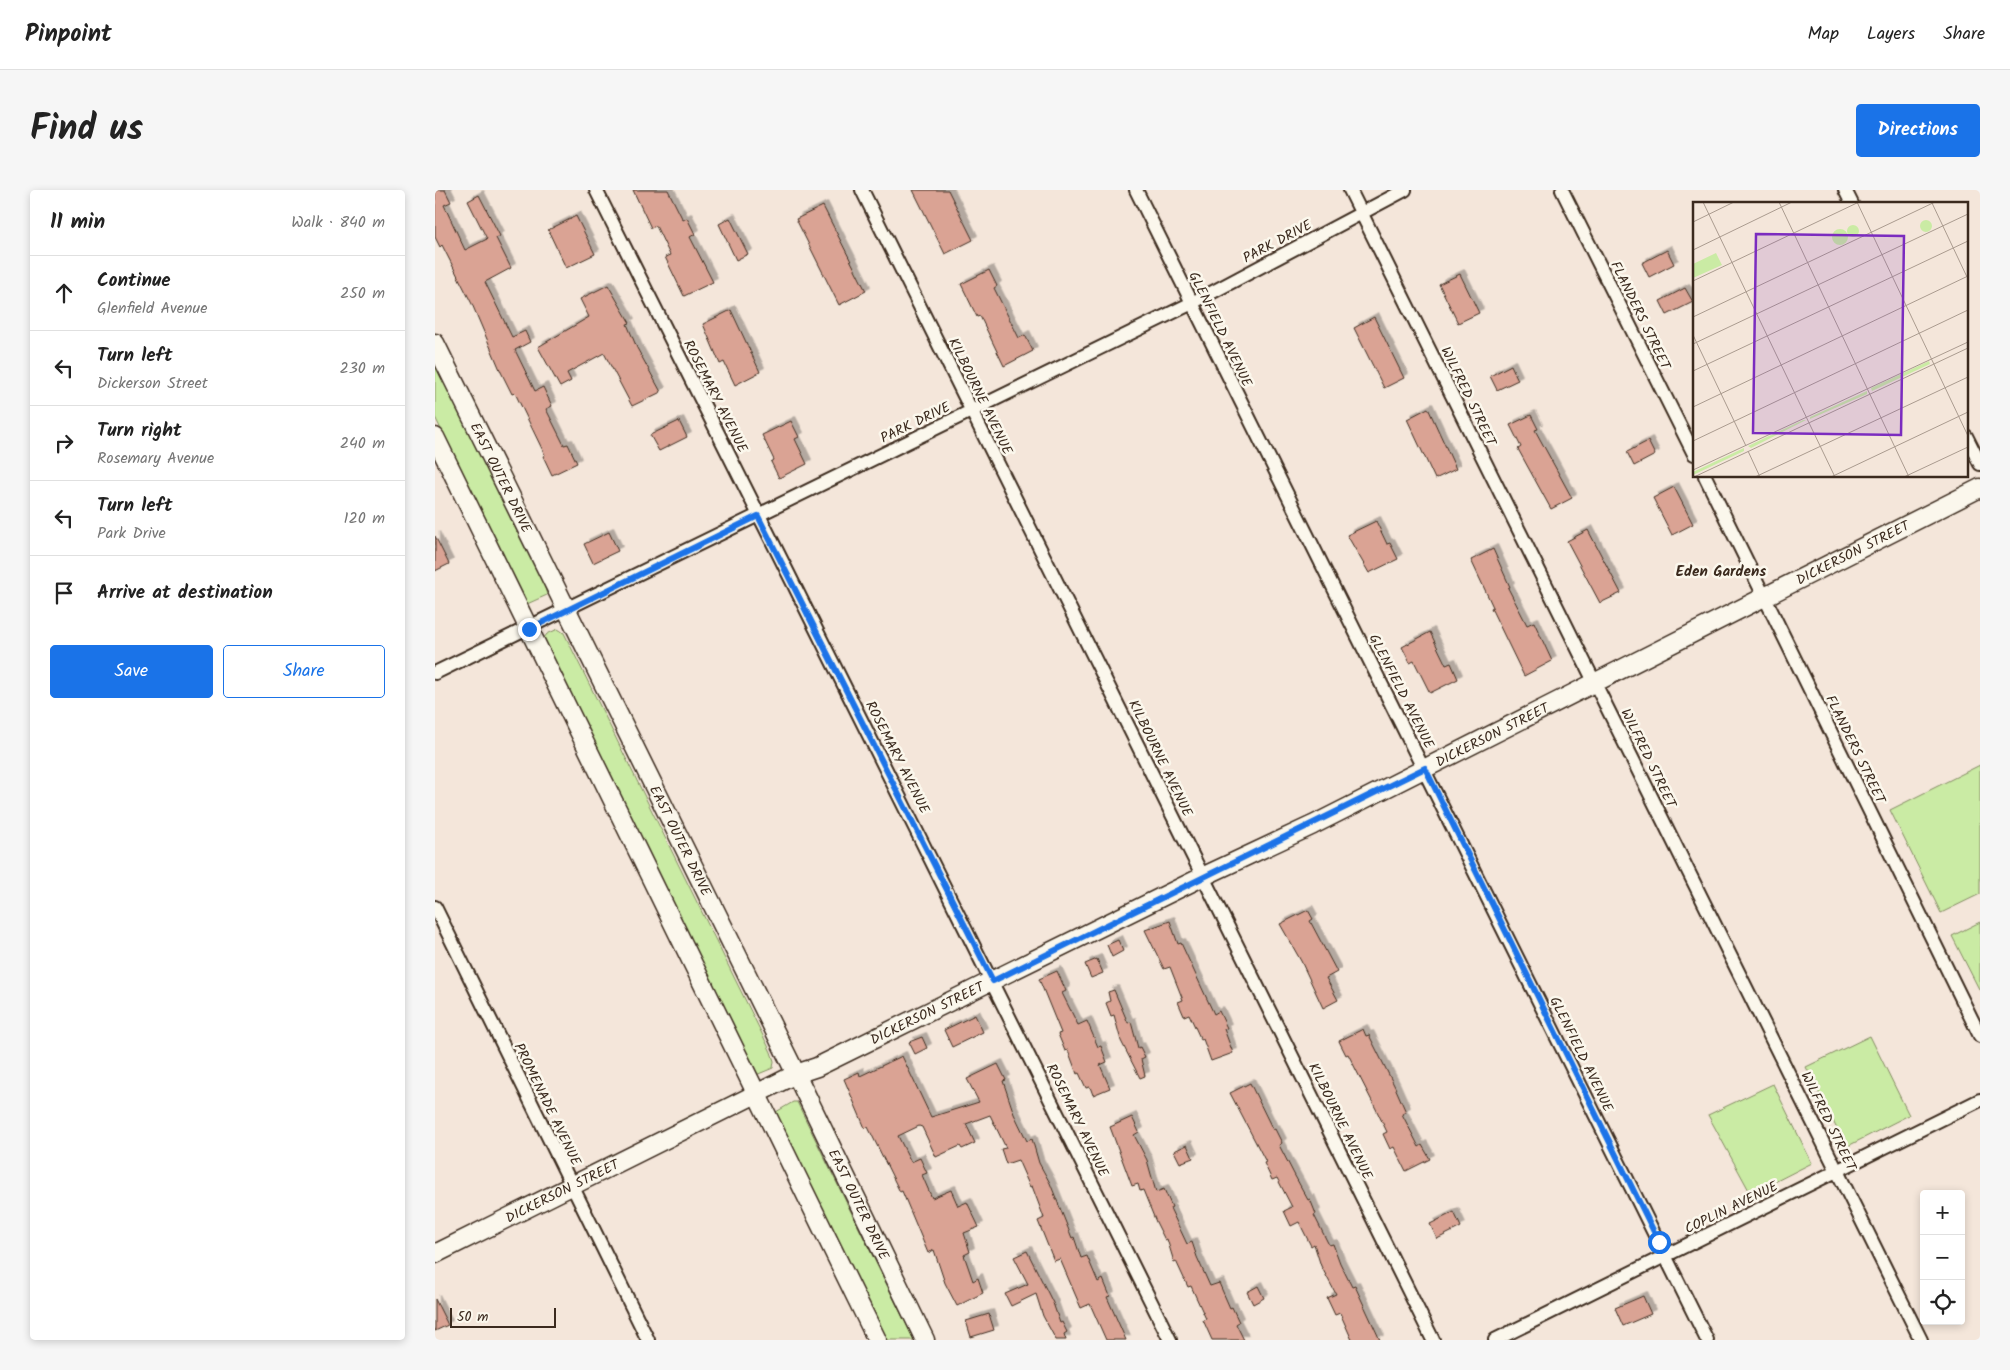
<!DOCTYPE html>
<meta charset="utf-8">
<style>
:root{--surface:#fff;--page:#f6f6f6;--text:#222;--muted:#767676;--line:#e0e0e0;--accent:#1a73e8}
body{margin:0;font-family:Kalam,sans-serif;background:var(--page);color:var(--text)}
.controls{position:absolute;right:15px;bottom:15px;display:grid;overflow:hidden;border-radius:5px;box-shadow:0 2px 8px #0003}
.controls button{width:45px;height:45px;display:grid;place-items:center;padding:0;border:0;border-bottom:1px solid var(--line);background:var(--surface);color:var(--text);font:25px sans-serif}
.scale{position:absolute;left:15px;bottom:12px;width:106px;box-sizing:border-box;padding-left:5px;border:2px solid #3b2a1e;border-top:0;font-size:14px;line-height:18px;white-space:nowrap;color:#3b2a1e;-webkit-text-stroke:4px #fbf7ec;paint-order:stroke}
.stop{position:absolute;width:15px;height:15px;margin:-11px;border:4px solid #1a73e8;border-radius:50%;background:#fff}
.stop.end{background:#1a73e8;border-color:#fff;box-shadow:0 1px 5px #0008}
.list{margin:0;padding:0;list-style:none}
h2{display:flex;justify-content:space-between;align-items:center;height:65px;margin:0;padding:0 20px;font-size:21px}
h2 small{font-size:16px;font-weight:400;color:var(--muted)}
.list li{display:grid;grid-template-columns:32px 1fr auto;gap:15px;align-items:center;box-sizing:border-box;height:75px;padding:0 20px;border-top:1px solid var(--line)}
.list b{display:block;font-size:19px;white-space:nowrap}
.list p{margin:0;font-size:16px;white-space:nowrap;color:var(--muted)}
.list em{font-size:16px;font-style:normal;color:var(--muted)}
.actions{display:flex;gap:10px;padding:15px 20px}
.actions a{flex:1;padding:11px 0;border:1px solid var(--accent);border-radius:5px;text-align:center;font-size:18px;color:var(--accent)}
.actions .main{background:var(--accent);color:#fff}
.icon{flex:none;width:28px;height:28px;fill:none;stroke:currentColor;stroke-width:2;stroke-linecap:round;stroke-linejoin:round}
.map{position:relative;flex:none;width:1545px;height:1150px;overflow:hidden;border-radius:5px}
header{display:flex;align-items:center;gap:30px;box-sizing:border-box;height:70px;padding:0 25px;background:var(--surface);border-bottom:1px solid var(--line)}
header strong{font-size:24px}
nav{display:flex;gap:28px;margin-inline-start:auto;font-size:18px}
.intro{display:flex;align-items:center;justify-content:space-between;box-sizing:border-box;height:120px;padding:0 30px}
h1{margin:0;font-size:35px}
.button{padding:12px 22px;border-radius:5px;background:var(--accent);color:#fff;font-size:18px;font-weight:700}
main{display:flex;gap:30px;padding:0 30px}
aside{flex:1;background:var(--surface);border-radius:5px;box-shadow:0 2px 8px #0003}
.map>svg:first-child{display:block}
.green{fill:#caeba4;stroke:#828a61}
.building{fill:#daa394;stroke:#3b2a1e;filter:url(#shadow)}
.lines{fill:none;stroke-linecap:round;stroke-linejoin:round}
.street-casing{stroke:#3b2a1e;stroke-width:16}
.secondary-casing{stroke:#3b2a1e;stroke-width:21}
.street{stroke:#fbf7ec;stroke-width:12}
.secondary{stroke:#fbf7ec;stroke-width:18}
.route{stroke:#1a73e8;stroke-width:6}
.labels{text-anchor:middle;stroke-width:5;stroke-linejoin:round;paint-order:stroke}
.street-label{font-size:14px;fill:#3b2a1e;stroke:#fbf7ec}
.neighbourhood-label{font-size:15px;font-weight:bold;fill:#3b2a1e;stroke:#fbf7ec}
.inset-road{fill:none;stroke:#aa9b8f;stroke-width:1}
.view{fill:#7b2cbf;fill-opacity:0.15;stroke:#7b2cbf;stroke-width:2.5}
.inset-edge{fill:none;stroke:#3b2a1e;stroke-width:2.5}
</style>
<header>
<strong>Pinpoint</strong>
<nav><a>Map</a><a>Layers</a><a>Share</a></nav>
</header>
<div class="intro"><h1>Find us</h1><a class="button">Directions</a></div>
<main>
<aside>
<h2>11 min<small>Walk · 840 m</small></h2>
<ul class="list">
<li><svg class="icon" aria-label="ahead" viewBox="0 0 24 24"><path d="M12 20V5M6 11l6-6 6 6"/></svg><div><b>Continue</b><p>Glenfield Avenue</p></div><em>250 m</em></li>
<li><svg class="icon" aria-label="left" viewBox="0 0 24 24"><path d="M17 20v-9H6M10 6l-5 5 5 5"/></svg><div><b>Turn left</b><p>Dickerson Street</p></div><em>230 m</em></li>
<li><svg class="icon" aria-label="right" viewBox="0 0 24 24"><path d="M7 20v-9h11M14 6l5 5-5 5"/></svg><div><b>Turn right</b><p>Rosemary Avenue</p></div><em>240 m</em></li>
<li><svg class="icon" aria-label="left" viewBox="0 0 24 24"><path d="M17 20v-9H6M10 6l-5 5 5 5"/></svg><div><b>Turn left</b><p>Park Drive</p></div><em>120 m</em></li>
<li><svg class="icon" aria-label="arrive" viewBox="0 0 24 24"><path d="M6 21V4h12l-3 4 3 4H6"/></svg><div><b>Arrive at destination</b></div></li>
</ul>
<div class="actions"><a class="main">Save</a><a>Share</a></div>
</aside>
<div class="map">
<svg width="1545" height="1150" viewBox="0 0 1545 1150">
<defs>
<filter id="shadow"><feDropShadow dx="4.5" dy="-4.5" stdDeviation="0" flood-color="#0004"/></filter>
</defs>
<rect width="100%" height="100%" fill="#f4e6da"/>
<filter id="ink" filterUnits="userSpaceOnUse"><feTurbulence type="fractalNoise" baseFrequency=".02" numOctaves="2"/><feDisplacementMap in="SourceGraphic" scale="10" xChannelSelector="R" yChannelSelector="G"/><feConvolveMatrix kernelMatrix="1 2 1 2 8 2 1 2 1" color-interpolation-filters="sRGB"/></filter>
<g filter="url(#ink)">
<path class="green" d="M 0,173 L 109,394 L 112,405 L 92,414 L 88,407 L 0,227 Z
M 123,439 L 129,443 L 336,862 L 339,871 L 338,878 L 321,885 L 108,449 L 112,444 Z
M 1545,575 L 1545,704 L 1506,723 L 1455,620 Z
M 1545,732 L 1545,801 L 1517,746 Z
M 1435,846 L 1474,925 L 1411,957 L 1371,877 Z
M 1338,894 L 1377,973 L 1316,1004 L 1273,925 Z
M 358,912 L 362,912 L 479,1150 L 452,1150 L 341,922 Z"/>
<path class="building" d="M 0,0 L 10,0 L 16,12 L 9,15 L 30,60 L 52,49 L 33,11 L 44,5 L 65,46 L 61,48 L 76,78 L 50,92 L 77,147 L 90,141 L 95,152 L 80,160 L 100,201 L 108,197 L 117,216 L 111,219 L 129,255 L 133,254 L 142,273 L 117,285 L 108,266 L 110,265 L 80,203 L 77,204 L 66,182 L 37,114 L 7,55 L 5,57 L 0,47 Z
M 198,0 L 233,0 L 248,30 L 252,28 L 260,44 L 255,47 L 278,92 L 249,106 L 230,67 L 235,65 L 221,36 L 216,38 Z
M 478,0 L 513,0 L 538,50 L 510,64 Z
M 388,16 L 431,101 L 404,115 L 361,29 Z
M 141,26 L 160,64 L 131,78 L 113,40 Z
M 295,28 L 313,64 L 301,70 L 284,34 Z
M 1232,60 L 1239,74 L 1214,87 L 1207,73 Z
M 554,80 L 562,96 L 559,98 L 584,148 L 590,145 L 598,161 L 569,176 L 545,126 L 542,127 L 526,94 Z
M 1025,84 L 1044,123 L 1023,133 L 1004,94 Z
M 173,95 L 195,133 L 192,134 L 202,158 L 226,202 L 197,216 L 169,163 L 132,183 L 136,191 L 125,197 L 103,157 L 154,127 L 145,109 Z
M 1250,98 L 1258,112 L 1232,125 L 1225,111 Z
M 296,120 L 325,182 L 300,195 L 289,172 L 285,174 L 268,134 Z
M 939,127 L 969,188 L 949,198 L 919,138 Z
M 1076,175 L 1083,190 L 1062,200 L 1055,186 Z
M 993,218 L 1021,279 L 1000,289 L 972,229 Z
M 1096,225 L 1103,239 L 1100,240 L 1137,308 L 1116,319 L 1083,259 L 1086,257 L 1075,235 Z
M 244,231 L 252,247 L 224,261 L 215,245 Z
M 356,231 L 364,247 L 360,249 L 372,274 L 344,288 L 336,272 L 339,270 L 327,245 Z
M 1213,251 L 1220,265 L 1199,276 L 1192,262 Z
M 1239,297 L 1258,334 L 1237,345 L 1218,308 Z
M 941,331 L 952,354 L 955,353 L 963,369 L 934,383 L 912,345 Z
M 1153,340 L 1186,403 L 1165,413 L 1132,351 Z
M 174,342 L 183,361 L 158,373 L 149,354 Z
M 0,346 L 14,374 L 0,381 Z
M 1058,359 L 1075,397 L 1073,398 L 1092,435 L 1099,432 L 1117,471 L 1089,486 L 1056,418 L 1058,417 L 1036,370 Z
M 995,442 L 1011,475 L 1016,473 L 1023,489 L 995,503 L 979,471 L 975,473 L 967,457 Z
M 873,720 L 878,729 L 875,731 L 902,782 L 891,788 L 903,810 L 888,818 L 866,771 L 845,734 Z
M 735,731 L 743,754 L 746,753 L 779,824 L 784,821 L 792,838 L 789,839 L 798,863 L 776,871 L 768,849 L 766,850 L 754,824 L 749,826 L 743,812 L 748,810 L 735,777 L 729,779 L 710,740 Z
M 683,750 L 688,761 L 677,767 L 672,755 Z
M 662,769 L 668,783 L 656,788 L 650,774 Z
M 622,781 L 631,801 L 627,803 L 643,835 L 652,831 L 663,857 L 666,856 L 672,872 L 665,875 L 675,898 L 658,905 L 655,897 L 651,898 L 644,883 L 642,884 L 633,860 L 630,861 L 623,844 L 626,843 L 604,789 Z
M 679,800 L 693,833 L 696,832 L 703,858 L 705,857 L 710,867 L 706,869 L 710,886 L 705,888 L 686,851 L 679,825 L 676,826 L 671,813 L 675,811 L 673,802 Z
M 540,825 L 548,842 L 517,857 L 509,840 Z
M 928,839 L 931,846 L 934,845 L 960,897 L 971,922 L 967,924 L 984,957 L 987,955 L 995,969 L 971,981 L 959,957 L 955,959 L 948,944 L 952,942 L 941,919 L 913,864 L 911,865 L 904,851 Z
M 487,847 L 492,858 L 480,864 L 474,852 Z
M 467,866 L 496,927 L 544,912 L 532,889 L 563,874 L 571,890 L 568,891 L 579,924 L 592,951 L 597,949 L 604,973 L 615,993 L 637,1048 L 639,1047 L 646,1068 L 652,1066 L 663,1092 L 668,1089 L 675,1106 L 672,1107 L 691,1150 L 671,1150 L 655,1114 L 646,1118 L 625,1069 L 619,1071 L 603,1031 L 609,1028 L 597,996 L 595,997 L 583,970 L 571,974 L 566,959 L 571,958 L 555,925 L 531,934 L 540,953 L 527,959 L 525,956 L 501,967 L 487,937 L 484,936 L 463,946 L 476,972 L 485,968 L 492,983 L 487,985 L 497,1008 L 516,1000 L 523,1016 L 532,1012 L 544,1037 L 529,1043 L 535,1062 L 529,1065 L 538,1091 L 543,1088 L 548,1103 L 522,1116 L 510,1093 L 499,1060 L 493,1063 L 467,1001 L 465,1002 L 433,937 L 430,938 L 409,889 L 424,882 L 425,886 Z
M 815,893 L 838,940 L 840,939 L 847,953 L 844,955 L 860,986 L 873,1010 L 875,1009 L 881,1024 L 879,1025 L 894,1055 L 898,1054 L 905,1073 L 917,1097 L 920,1096 L 945,1150 L 917,1150 L 905,1123 L 900,1125 L 892,1108 L 901,1104 L 886,1076 L 879,1054 L 876,1056 L 864,1032 L 856,1036 L 849,1021 L 857,1017 L 842,988 L 837,990 L 829,973 L 831,972 L 795,903 Z
M 697,927 L 704,942 L 699,945 L 712,970 L 721,1002 L 729,999 L 737,1017 L 735,1018 L 752,1054 L 757,1052 L 762,1067 L 775,1096 L 784,1093 L 795,1118 L 797,1117 L 804,1132 L 801,1134 L 809,1150 L 777,1150 L 768,1130 L 771,1129 L 756,1096 L 753,1097 L 741,1071 L 739,1072 L 732,1049 L 730,1050 L 721,1032 L 708,1000 L 705,1001 L 703,994 L 697,996 L 675,937 Z
M 752,955 L 758,968 L 745,973 L 739,961 Z
M 1019,1022 L 1026,1037 L 1002,1049 L 995,1034 Z
M 592,1061 L 618,1113 L 625,1133 L 627,1132 L 632,1142 L 629,1144 L 631,1150 L 621,1150 L 608,1126 L 601,1104 L 576,1116 L 570,1104 L 593,1094 L 579,1067 Z
M 823,1096 L 829,1108 L 818,1114 L 812,1102 Z
M 1208,1106 L 1216,1124 L 1188,1136 L 1180,1118 Z
M 0,1109 L 13,1135 L 0,1141 Z
M 554,1124 L 559,1140 L 536,1147 L 531,1131 Z"/>
<g class="lines">
<g class="street-casing">
<path id="street" d="M 161,0 C 353,383 545,765 735,1150
M 427,0 L 998,1150
M 701,0 L 1272,1150
M 915,0 L 1486,1150
M 1127,0 L 1259,264
M 1410,0 L 1417,14
M 1531,246 L 1545,274
M 1270,286 L 1545,846
M 0,483 L 757,113 L 970,0
M 0,717 L 213,1150
M 1060,1150 L 1545,910"/>
</g>
<g class="secondary-casing">
<g id="secondary">
<path id="s1" d="M 0,153 L 361,884 L 490,1150"/>
<path d="M 0,247 L 442,1150"/>
<path id="s2" d="M 0,1064 L 361,884 L 382,877 L 767,687 L 878,635 L 1545,298"/>
</g>
</g>
<use href="#street" class="street"/>
<use href="#secondary" class="secondary"/>
</g>
</g>
<g class="lines" filter="url(#ink)">
<path class="route" d="M 94,439 L 323,326 L 558,791 L 990,578 L 1224,1052"/>
</g>
<g class="labels">
<g class="street-label">
<text transform="translate(842 51) rotate(-28)" y="5">PARK DRIVE</text>
<text transform="translate(1206 125) rotate(64)" y="5">FLANDERS STREET</text>
<text transform="translate(786 139) rotate(64)" y="5">GLENFIELD AVENUE</text>
<text transform="translate(281 206) rotate(63)" y="5">ROSEMARY AVENUE</text>
<text transform="translate(546 206) rotate(64)" y="5">KILBOURNE AVENUE</text>
<text transform="translate(1034 206) rotate(64)" y="5">WILFRED STREET</text>
<text transform="translate(480 232) rotate(-26)" y="5">PARK DRIVE</text>
<text dy="5" stroke="none"><textPath href="#s1" startOffset="150">EAST OUTER DRIVE</textPath></text>
<text dy="5" stroke="none"><textPath href="#s2" startOffset="1582">DICKERSON STREET</textPath></text>
<text transform="translate(967 501) rotate(63)" y="5">GLENFIELD AVENUE</text>
<text dy="5" stroke="none"><textPath href="#s2" startOffset="1178">DICKERSON STREET</textPath></text>
<text transform="translate(1421 559) rotate(64)" y="5">FLANDERS STREET</text>
<text transform="translate(463 567) rotate(63)" y="5">ROSEMARY AVENUE</text>
<text transform="translate(726 568) rotate(64)" y="5">KILBOURNE AVENUE</text>
<text transform="translate(1214 568) rotate(64)" y="5">WILFRED STREET</text>
<text dy="5" stroke="none"><textPath href="#s1" startOffset="555">EAST OUTER DRIVE</textPath></text>
<text dy="5" stroke="none"><textPath href="#s2" startOffset="548">DICKERSON STREET</textPath></text>
<text transform="translate(1147 864) rotate(64)" y="5">GLENFIELD AVENUE</text>
<text transform="translate(113 914) rotate(64)" y="5">PROMENADE AVENUE</text>
<text transform="translate(643 930) rotate(64)" y="5">ROSEMARY AVENUE</text>
<text transform="translate(906 931) rotate(64)" y="5">KILBOURNE AVENUE</text>
<text transform="translate(1394 931) rotate(64)" y="5">WILFRED STREET</text>
<text dy="5" stroke="none"><textPath href="#s2" startOffset="142">DICKERSON STREET</textPath></text>
<text dy="5" stroke="none"><textPath href="#s1" startOffset="960">EAST OUTER DRIVE</textPath></text>
<text transform="translate(1296 1017) rotate(-26)" y="5">COPLIN AVENUE</text>
</g>
<g class="neighbourhood-label">
<text x="1286" y="386">Eden Gardens</text>
</g>
</g>
<g transform="translate(1258 12)">
<rect width="275" height="275" fill="#f4e6da"/>
<path d="M227 24a6 6 0 1 1 12 0a6 6 0 1 1-12 0ZM154 29a6 6 0 1 1 12 0a6 6 0 1 1-12 0ZM139 35a8 8 0 1 1 16 0a8 8 0 1 1-16 0ZM 23,51 L 29,63 L 0,76 L 0,62 ZM 236,159 L 237,162 L 179,189 L 178,186 ZM 174,189 L 174,192 L 117,217 L 117,215 ZM 113,218 L 58,246 L 55,244 L 110,218 ZM 51,246 L 51,249 L 0,273 L 0,270 Z" fill="#caeba4"/>
<path class="inset-road" d="M 10,0 L 142,275M 86,0 L 216,275M 164,0 L 275,234M 239,1 L 274,75M 0,20 L 41,0M 0,48 L 99,0M 0,79 L 166,0M 0,115 L 242,0M 0,133 L 53,244M 0,142 L 275,12M 0,169 L 275,39M 0,205 L 275,74M 0,239 L 275,108M 55,249 L 67,275M 0,268 L 275,140M 1,275 L 275,146M 62,275 L 275,175M 138,275 L 275,210M 211,275 L 275,245"/>
<path class="view" d="M 63,32 L 211,34 L 208,233 L 60,231 Z"/>
<rect width="275" height="275" class="inset-edge"/>
</g>
</svg>
<div class="controls">
<button>+</button>
<button>−</button>
<button><svg class="icon" aria-label="locate" viewBox="0 0 24 24"><circle cx="12" cy="12" r="6"/><path d="M12 2v4M12 18v4M2 12h4M18 12h4"/></svg></button>
</div>
<div class="scale">50 m</div>
<div class="stop" style="left:1224px;top:1052px"></div>
<div class="stop end" style="left:94px;top:439px"></div>
</div>
</main>
